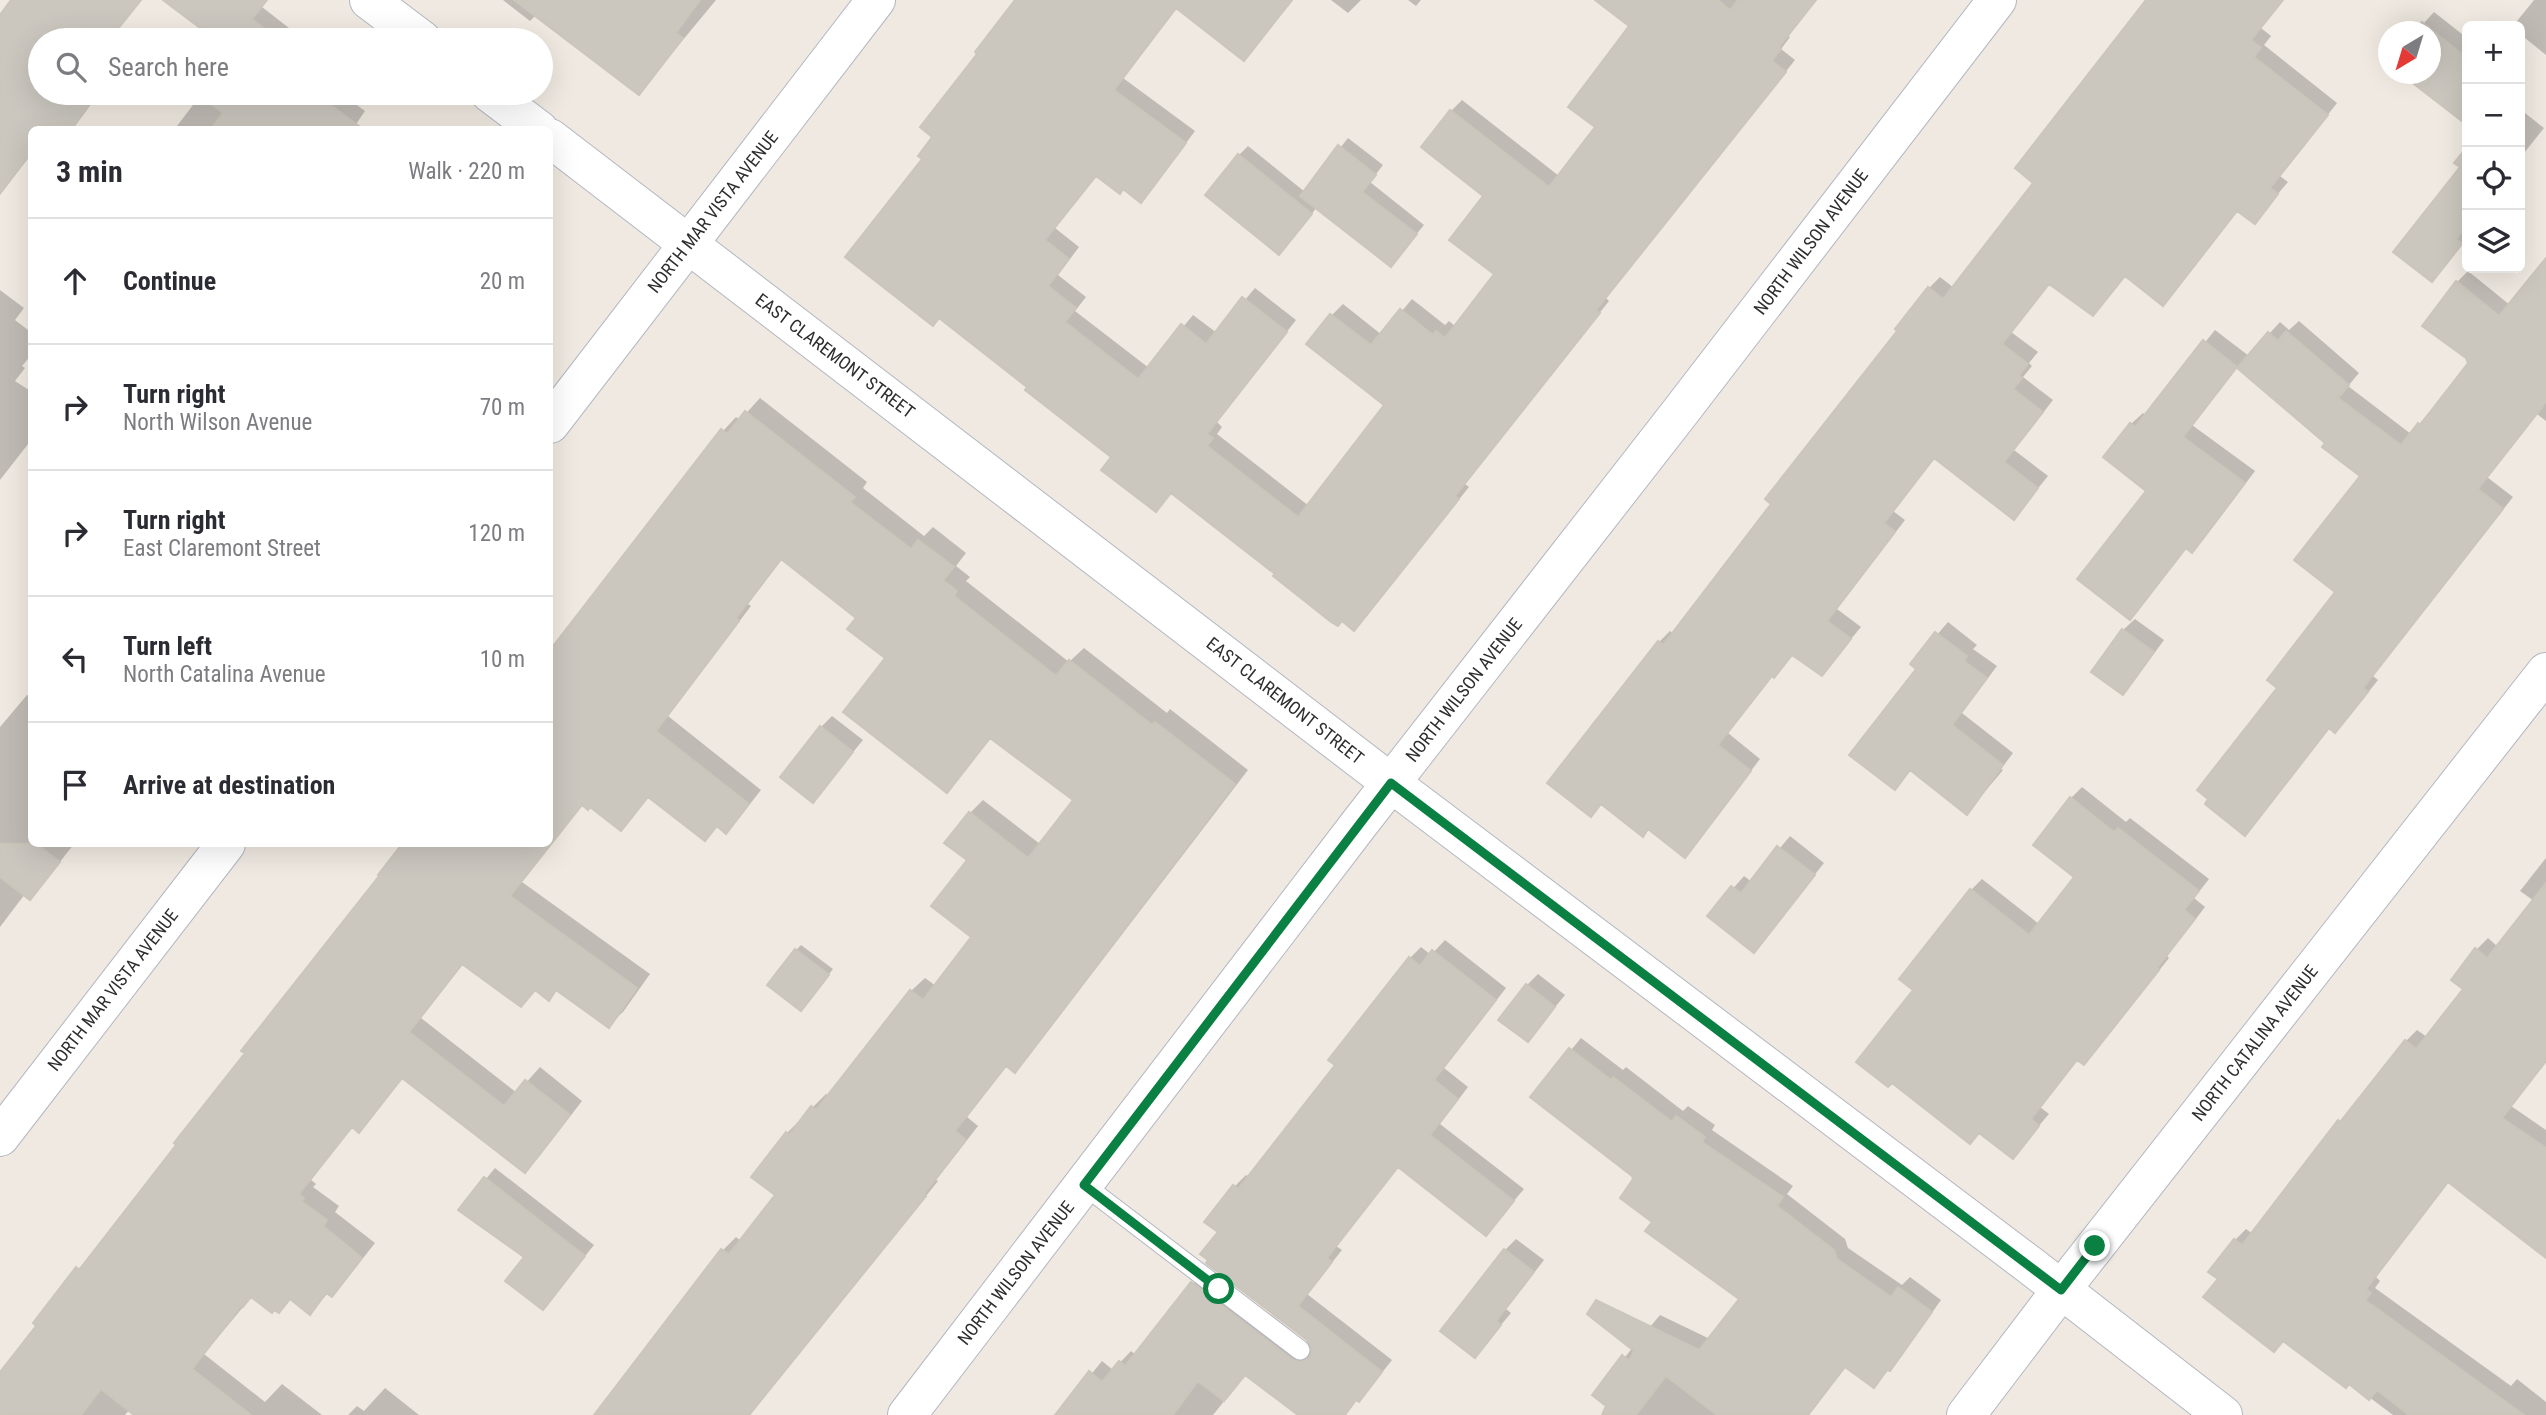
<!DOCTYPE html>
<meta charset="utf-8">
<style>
:root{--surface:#fff;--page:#f2f2f3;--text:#2b2b33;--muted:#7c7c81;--line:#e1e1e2}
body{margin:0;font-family:"Roboto Condensed",sans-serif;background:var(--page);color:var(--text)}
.controls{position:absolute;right:21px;top:21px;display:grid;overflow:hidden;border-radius:10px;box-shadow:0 7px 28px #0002}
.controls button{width:63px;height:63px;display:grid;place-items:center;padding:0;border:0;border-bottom:2px solid var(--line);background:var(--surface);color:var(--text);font:35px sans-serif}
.compass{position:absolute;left:2378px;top:21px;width:63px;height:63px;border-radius:50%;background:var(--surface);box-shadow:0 7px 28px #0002;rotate:218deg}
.stop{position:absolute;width:21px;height:21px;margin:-16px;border:5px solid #0b8043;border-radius:50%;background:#fff}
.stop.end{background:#0b8043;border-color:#fff;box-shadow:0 2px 7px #0008}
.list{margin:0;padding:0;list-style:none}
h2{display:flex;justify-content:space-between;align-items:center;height:91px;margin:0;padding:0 28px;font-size:30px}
h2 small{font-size:23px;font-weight:400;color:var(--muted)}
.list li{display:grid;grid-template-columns:46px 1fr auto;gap:21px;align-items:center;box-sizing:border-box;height:126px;padding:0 28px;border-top:2px solid var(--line)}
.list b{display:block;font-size:26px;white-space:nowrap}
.list p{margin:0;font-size:23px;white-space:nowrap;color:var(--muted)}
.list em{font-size:23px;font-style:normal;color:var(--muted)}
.icon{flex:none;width:38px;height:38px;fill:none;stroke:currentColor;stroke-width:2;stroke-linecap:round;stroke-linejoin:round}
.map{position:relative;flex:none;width:2546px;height:1415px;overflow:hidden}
.search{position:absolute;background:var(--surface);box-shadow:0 7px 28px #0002;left:28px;top:28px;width:525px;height:77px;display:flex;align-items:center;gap:18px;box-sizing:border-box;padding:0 24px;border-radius:38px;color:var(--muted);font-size:26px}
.panel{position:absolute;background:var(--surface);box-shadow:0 7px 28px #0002;left:28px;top:126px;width:525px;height:721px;border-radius:10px}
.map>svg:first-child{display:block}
.shadow{fill:#0003}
.building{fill:#cbc7bf;stroke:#cbc5ba;stroke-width:2}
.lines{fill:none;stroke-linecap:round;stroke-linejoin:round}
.lane-casing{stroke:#b4b7c1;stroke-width:21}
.street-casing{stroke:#b4b7c1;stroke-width:40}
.secondary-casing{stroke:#b4b7c1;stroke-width:40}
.lane{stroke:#fff;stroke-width:19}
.street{stroke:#fff;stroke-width:38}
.secondary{stroke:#fff;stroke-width:38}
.route{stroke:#0b8043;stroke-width:9}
.labels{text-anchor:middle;stroke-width:7;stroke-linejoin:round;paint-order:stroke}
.street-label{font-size:18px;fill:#2e2e2e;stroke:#fff}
</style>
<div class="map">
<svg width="2546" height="1415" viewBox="0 0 2546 1415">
<rect width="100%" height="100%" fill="#efe9e1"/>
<path class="shadow" d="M 13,0 L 141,0 L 109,40 L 40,40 L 40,93 L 99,93 L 72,130 L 32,130 L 32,153 L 0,195 L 0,18 Z
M 166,0 L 267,0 L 262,7 L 298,35 L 293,40 L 219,40 Z
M 503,0 L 716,0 L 639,93 L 536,15 L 530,21 Z
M 1028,0 L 1293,0 L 1244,59 L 1178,7 L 1123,78 L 1195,131 L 1152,189 L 1141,200 L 1124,187 L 1097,174 L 1055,228 L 1079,247 L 1058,275 L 1086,297 L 1075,311 L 1149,368 L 1193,315 L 1217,333 L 1255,288 L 1296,320 L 1217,422 L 1222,427 L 1217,434 L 1309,506 L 1386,405 L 1309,344 L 1332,315 L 1343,304 L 1382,335 L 1412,299 L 1445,325 L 1449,321 L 1456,327 L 1496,274 L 1486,195 L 1451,111 L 1462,100 L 1559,176 L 1598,127 L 1632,26 L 1633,0 L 1816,0 L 1788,36 L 1790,37 L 1781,49 L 1795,60 L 1606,298 L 1609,301 L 1465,484 L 1469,487 L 1365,617 L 1277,574 L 1172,491 L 1156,510 L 1113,457 L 1030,387 L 924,159 Z
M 1331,0 L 1361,0 L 1348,13 Z
M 1408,0 L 1421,0 L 1416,6 Z
M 2149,0 L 2283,0 L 2261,28 L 2271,36 L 2264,45 L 2337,103 L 2280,176 L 2288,182 L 2254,222 L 2239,209 L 2163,303 L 2126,275 L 2093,314 L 2050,283 L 2011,332 L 2038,352 L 2029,363 L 2032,366 L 2023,377 L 2053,400 L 2014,450 L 2048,476 L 2014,518 L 1936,457 L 1893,511 L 1905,520 L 1837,609 L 1861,627 L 1822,674 L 1794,654 L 1773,675 L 1728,733 L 1760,759 L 1695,844 L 1684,855 L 1649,828 L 1602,803 L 1591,814 L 1549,782 L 1659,642 L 1670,631 L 1674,634 L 1774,503 L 1929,288 L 1940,277 L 1954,288 L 2036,183 Z
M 2534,0 L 2546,0 L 2546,55 L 2520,34 L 2520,26 L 2513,26 Z
M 2434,12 L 2467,38 L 2467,54 L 2432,96 L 2404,74 L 2430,74 L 2430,32 L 2423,24 Z
M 202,93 L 341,93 L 365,111 L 352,130 L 174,130 Z
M 2520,109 L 2544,128 L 2520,158 Z
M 1348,138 L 1383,165 L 1370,182 L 1424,225 L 1391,265 L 1317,207 L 1289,243 L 1239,155 L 1248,146 L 1305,192 Z
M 2467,150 L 2467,238 L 2432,280 L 2462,167 L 2457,163 Z
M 2546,260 L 2546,421 L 2537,414 L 2487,477 L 2513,497 L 2373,676 L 2378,680 L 2346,720 L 2335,731 L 2330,727 L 2245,833 L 2279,687 L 2338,592 L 2362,476 L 2237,367 L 2192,425 L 2255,471 L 2203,540 L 2192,551 L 2187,547 L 2130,618 L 2148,490 L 2106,457 L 2131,424 L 2143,413 L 2146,415 L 2215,330 L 2249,356 L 2280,322 L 2289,330 L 2299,321 L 2359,373 L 2348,386 L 2411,434 L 2470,363 L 2457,282 L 2468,271 L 2510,305 Z
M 0,290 L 24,308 L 15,320 L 32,333 L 32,354 L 22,366 L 25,368 L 15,381 L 32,392 L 32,439 L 0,480 Z
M 760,398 L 867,482 L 863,488 L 924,536 L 933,527 L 966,553 L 956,566 L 970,577 L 966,581 L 1069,662 L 1084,648 L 1167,713 L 1170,709 L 1248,770 L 1028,1057 L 1015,1071 L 1007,1065 L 967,1117 L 978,1126 L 936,1180 L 938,1181 L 750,1415 L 596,1415 L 723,1250 L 736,1237 L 741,1241 L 777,1195 L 787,1133 L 826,1094 L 829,1096 L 911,991 L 925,978 L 936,986 L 974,937 L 969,860 L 970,813 L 983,800 L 1040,844 L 1075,800 L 992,737 L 947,791 L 888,658 L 858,617 L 783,558 L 748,604 L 751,606 L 668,716 L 761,790 L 739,818 L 726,831 L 718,825 L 705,839 L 649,796 L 621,829 L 590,805 L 583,804 L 522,882 L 650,974 L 623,1012 L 609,1025 L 558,989 L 548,998 L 536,989 L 521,1005 L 464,963 L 421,1018 L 517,1093 L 540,1067 L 582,1101 L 538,1158 L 525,1171 L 404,1077 L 359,1131 L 353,1126 L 311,1180 L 316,1184 L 313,1187 L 339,1206 L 335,1212 L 375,1243 L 345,1281 L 331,1295 L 329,1292 L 310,1313 L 291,1298 L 279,1311 L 253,1295 L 204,1354 L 265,1402 L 282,1384 L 322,1415 L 137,1415 L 130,1409 L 125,1415 L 0,1415 L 0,1375 L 39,1326 L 35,1323 L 78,1269 L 92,1256 L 404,844 L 550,844 L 550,653 L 723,431 L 736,417 L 740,420 Z
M 2135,619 L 2164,640 L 2134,681 L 2123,692 L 2123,630 Z
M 1948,622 L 1977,645 L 1973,649 L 1997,666 L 1962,713 L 2013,753 L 2001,769 L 2003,770 L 1967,813 L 1912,769 L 1895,788 L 1918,669 L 1912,664 Z
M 27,695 L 32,696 L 32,844 L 74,844 L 41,886 L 30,898 L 25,894 L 0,927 L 0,727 Z
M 832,716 L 863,740 L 813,801 L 821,727 Z
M 2082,787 L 2126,822 L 2130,818 L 2209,879 L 2194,898 L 2205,907 L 2167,956 L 2169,958 L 2095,1052 L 2083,1063 L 2078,1059 L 2040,1107 L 2049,1114 L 2012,1157 L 1915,990 L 1971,890 L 1982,879 L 2039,924 L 2076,877 L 2071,798 Z
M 1790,836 L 1824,863 L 1754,951 L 1709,916 L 1744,876 L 1752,882 Z
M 2546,858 L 2546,1062 L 2511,1106 L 2546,1130 L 2546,1256 L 2449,1181 L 2376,1277 L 2380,1281 L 2375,1288 L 2511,1386 L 2517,1379 L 2546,1402 L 2546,1415 L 2393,1415 L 2349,1382 L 2220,1279 L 2235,1240 L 2246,1229 L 2253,1234 L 2340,1122 L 2351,1111 L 2406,1041 L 2417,1030 L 2427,1037 L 2465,989 L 2453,979 L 2477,949 L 2488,938 L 2498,947 L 2534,901 L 2520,891 Z
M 1445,940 L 1506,988 L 1444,1068 L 1468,1087 L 1440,1124 L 1524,1189 L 1486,1234 L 1399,1166 L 1336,1246 L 1342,1250 L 1307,1294 L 1392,1360 L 1369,1389 L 1357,1399 L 1345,1415 L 1301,1415 L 1246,1374 L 1213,1415 L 1058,1415 L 1102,1361 L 1113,1370 L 1131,1351 L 1136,1355 L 1203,1272 L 1304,1349 L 1314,1351 L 1309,1339 L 1220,1232 L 1207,1222 L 1235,1186 L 1246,1175 L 1249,1177 L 1337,1065 L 1410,958 L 1421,947 L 1431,955 Z
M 801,945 L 833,969 L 806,1004 L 796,950 Z
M 1538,974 L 1565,995 L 1528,1040 L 1527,985 Z
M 1581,1038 L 1623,1070 L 1626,1067 L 1683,1111 L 1688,1106 L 1715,1125 L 1712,1130 L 1793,1186 L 1787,1194 L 1845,1239 L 1848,1248 L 1902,1285 L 1910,1277 L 1941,1300 L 1900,1358 L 1874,1385 L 1846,1366 L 1809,1415 L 1621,1415 L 1594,1394 L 1660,1315 L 1710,1339 L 1741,1299 L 1655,1221 L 1633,1175 L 1533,1096 Z
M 495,1168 L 594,1245 L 543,1308 L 527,1257 L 460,1210 Z
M 1516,1239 L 1544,1260 L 1506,1309 L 1511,1313 L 1475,1356 L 1505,1250 Z
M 385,1388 L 419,1415 L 348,1415 L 357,1406 L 364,1411 Z"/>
<path class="building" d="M 11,0 L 141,0 L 109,40 L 40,40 L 40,93 L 98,93 L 71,130 L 32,130 L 32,152 L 0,193 L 0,15 Z
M 163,0 L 267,0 L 252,19 L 279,40 L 216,40 Z
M 514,0 L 700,0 L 676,33 L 683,38 L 639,95 Z
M 1015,0 L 1292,0 L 1244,61 L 1176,8 L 1114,90 L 1186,143 L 1141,203 L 1123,189 L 1120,194 L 1096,176 L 1045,240 L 1069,259 L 1048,286 L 1076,308 L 1065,322 L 1138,379 L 1181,324 L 1206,344 L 1242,297 L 1287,332 L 1207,434 L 1213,438 L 1207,446 L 1298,517 L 1384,405 L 1306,344 L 1330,314 L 1371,345 L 1400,309 L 1433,335 L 1436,331 L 1445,338 L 1494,274 L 1449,240 L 1483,196 L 1421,147 L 1450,110 L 1549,187 L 1595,127 L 1568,107 L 1629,26 L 1595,0 L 1718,0 L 1730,10 L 1738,0 L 1816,0 L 1779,47 L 1781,49 L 1772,61 L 1786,72 L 1596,310 L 1600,313 L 1455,496 L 1459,499 L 1354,631 L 1342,621 L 1338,626 L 1331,622 L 1273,576 L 1275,574 L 1171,493 L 1156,512 L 1101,470 L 1111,457 L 1025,390 L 1027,387 L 939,318 L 933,326 L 845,257 L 922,159 L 918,156 L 932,137 L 920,127 L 977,54 L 975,52 Z
M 2146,0 L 2283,0 L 2251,40 L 2261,48 L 2254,57 L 2328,115 L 2270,188 L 2278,194 L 2255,224 L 2237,211 L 2163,306 L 2125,276 L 2093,316 L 2049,284 L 2002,344 L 2028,364 L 2019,375 L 2022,378 L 2013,389 L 2043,412 L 2004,462 L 2038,488 L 2014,520 L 1934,458 L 1884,523 L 1895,532 L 1827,621 L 1851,639 L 1822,676 L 1792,655 L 1774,678 L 1772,676 L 1718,745 L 1751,771 L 1685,858 L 1648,829 L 1643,837 L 1601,804 L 1591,817 L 1547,783 L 1658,641 L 1663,645 L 1771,504 L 1765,499 L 1897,331 L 1895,329 L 1928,287 L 1943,299 L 2033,183 L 2015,168 Z
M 2422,22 L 2467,58 L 2467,125 L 2401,74 L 2431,74 L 2431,32 L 2415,32 Z
M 200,93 L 315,93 L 364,130 L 210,130 L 223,113 L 199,94 Z
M 1338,145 L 1376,175 L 1362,192 L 1417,234 L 1391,267 L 1300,196 Z
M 2467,147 L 2467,225 L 2456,239 L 2462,244 L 2432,282 L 2393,252 L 2460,167 L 2454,163 Z
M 1238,154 L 1312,214 L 1279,255 L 1205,195 Z
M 2546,258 L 2546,402 L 2478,489 L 2503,509 L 2363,688 L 2368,692 L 2335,733 L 2329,728 L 2245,836 L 2205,804 L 2208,799 L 2197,790 L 2277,688 L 2267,680 L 2335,592 L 2294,560 L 2360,476 L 2322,447 L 2325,443 L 2237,368 L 2268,332 L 2278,341 L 2286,331 L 2349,385 L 2338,398 L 2401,445 L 2418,423 L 2420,425 L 2468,363 L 2466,358 L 2422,326 L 2456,281 L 2499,316 Z
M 2203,340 L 2237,367 L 2183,437 L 2245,483 L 2192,553 L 2186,548 L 2130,620 L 2077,579 L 2146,491 L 2103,457 L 2130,423 L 2135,427 Z
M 745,411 L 855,497 L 850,502 L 911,549 L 918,540 L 954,567 L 943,580 L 957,591 L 954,596 L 1056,676 L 1069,660 L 1152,725 L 1155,722 L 1235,784 L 1015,1073 L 1006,1066 L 955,1131 L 966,1140 L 924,1194 L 926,1196 L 749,1415 L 594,1415 L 721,1249 L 729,1254 L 775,1195 L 751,1177 L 786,1132 L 789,1135 L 811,1106 L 816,1110 L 910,990 L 923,1000 L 971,937 L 931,906 L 967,860 L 944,843 L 969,812 L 1028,858 L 1073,800 L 990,738 L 947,793 L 843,712 L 885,658 L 847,629 L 856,618 L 781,559 L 736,618 L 739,621 L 656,731 L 749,804 L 726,834 L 717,826 L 705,841 L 648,797 L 621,831 L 590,807 L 588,810 L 582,805 L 510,896 L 637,988 L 609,1028 L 556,990 L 549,1001 L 535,990 L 521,1007 L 462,964 L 409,1032 L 504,1106 L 525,1080 L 570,1115 L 525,1173 L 402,1078 L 359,1133 L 352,1127 L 299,1194 L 304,1198 L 301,1201 L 327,1220 L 323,1226 L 362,1258 L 332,1297 L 326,1293 L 310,1315 L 290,1299 L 279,1313 L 274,1310 L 272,1313 L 251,1297 L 243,1307 L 241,1306 L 192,1369 L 251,1415 L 134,1415 L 101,1389 L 81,1415 L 0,1415 L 0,1372 L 36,1326 L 33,1323 L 76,1267 L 79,1270 L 176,1145 L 174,1143 L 245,1053 L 241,1051 L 379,876 L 378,875 L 402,844 L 550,844 L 550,650 L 721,429 L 727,434 Z
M 2122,629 L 2154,652 L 2123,695 L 2091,672 Z
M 1935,632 L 1967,656 L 1964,661 L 1987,678 L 1952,725 L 2003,765 L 1967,815 L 1910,770 L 1895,790 L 1849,755 L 1916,669 L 1910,664 Z
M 820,726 L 853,752 L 813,803 L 780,777 Z
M 2070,797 L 2114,832 L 2118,828 L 2199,891 L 2184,910 L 2195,919 L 2157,968 L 2159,970 L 2084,1065 L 2077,1060 L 2031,1119 L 2039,1126 L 2013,1159 L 1979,1133 L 1970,1144 L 1892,1083 L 1888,1087 L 1856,1062 L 1913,990 L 1899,979 L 1970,889 L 2029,935 L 2074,877 L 2033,845 Z
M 0,844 L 36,844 L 60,862 L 30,900 L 0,877 Z
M 1777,846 L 1815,875 L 1754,953 L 1707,916 L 1731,886 L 1741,893 Z
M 2546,883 L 2546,1061 L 2502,1118 L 2546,1148 L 2546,1258 L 2448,1182 L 2366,1289 L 2371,1293 L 2365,1300 L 2524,1415 L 2409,1415 L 2377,1390 L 2369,1400 L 2349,1384 L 2346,1388 L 2283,1341 L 2274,1352 L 2203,1297 L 2218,1279 L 2208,1272 L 2234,1239 L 2242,1245 L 2338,1120 L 2340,1122 L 2405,1040 L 2416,1049 L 2463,989 L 2451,980 L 2475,948 L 2487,958 Z
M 795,949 L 829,975 L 801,1011 L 767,985 Z
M 1432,950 L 1496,1000 L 1434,1080 L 1458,1099 L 1430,1135 L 1514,1201 L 1486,1236 L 1398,1167 L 1327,1258 L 1332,1262 L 1298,1306 L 1382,1372 L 1359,1402 L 1356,1400 L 1345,1415 L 1298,1415 L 1245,1375 L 1224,1401 L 1198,1381 L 1173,1415 L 1055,1415 L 1089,1371 L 1102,1382 L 1119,1361 L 1125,1366 L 1191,1282 L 1293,1360 L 1299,1362 L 1309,1358 L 1312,1351 L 1307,1340 L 1206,1263 L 1208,1260 L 1200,1254 L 1218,1232 L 1204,1222 L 1233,1185 L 1238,1189 L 1335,1065 L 1328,1060 L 1409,957 L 1420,966 Z
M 1526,984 L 1555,1007 L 1528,1042 L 1498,1020 Z
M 1569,1048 L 1611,1080 L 1613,1077 L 1672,1122 L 1676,1116 L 1705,1137 L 1702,1142 L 1783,1197 L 1777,1206 L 1834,1250 L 1837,1259 L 1891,1297 L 1898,1287 L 1932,1312 L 1890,1371 L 1887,1370 L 1874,1388 L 1845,1367 L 1808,1415 L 1717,1415 L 1666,1376 L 1636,1415 L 1602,1415 L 1606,1406 L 1592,1395 L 1622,1355 L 1629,1361 L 1634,1351 L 1587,1314 L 1596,1300 L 1699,1350 L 1739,1299 L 1645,1231 L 1652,1222 L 1620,1198 L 1633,1179 L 1632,1176 L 1530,1097 Z
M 484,1177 L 585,1256 L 543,1310 L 505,1281 L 524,1257 L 458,1210 Z
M 1504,1249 L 1534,1272 L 1496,1321 L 1501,1325 L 1475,1358 L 1440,1331 Z"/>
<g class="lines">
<g class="lane-casing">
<path id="lane" d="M 1084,1185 L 1300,1350"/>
</g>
<g class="street-casing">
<path id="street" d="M 369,0 L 422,40
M 490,93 L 539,130
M 550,138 L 1391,783 L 2031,1266 L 2223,1415
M 550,424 L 876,0
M 0,1137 L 226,844
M 1966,1415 L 2061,1290 L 2546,672"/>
</g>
<g class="secondary-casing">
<path id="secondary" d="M 907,1415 L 1359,824 L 1681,411 L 1997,0"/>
</g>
<use href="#lane" class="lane"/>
<use href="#street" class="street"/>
<use href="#secondary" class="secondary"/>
</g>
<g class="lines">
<path class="route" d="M 1219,1289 L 1084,1185 L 1391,783 L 2061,1290 L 2095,1246"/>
</g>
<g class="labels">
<g class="street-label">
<text transform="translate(713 212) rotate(-52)" y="6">NORTH MAR VISTA AVENUE</text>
<text transform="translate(1811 242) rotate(-53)" y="6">NORTH WILSON AVENUE</text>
<text transform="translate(835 356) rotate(37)" y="6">EAST CLAREMONT STREET</text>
<text transform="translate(1464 690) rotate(-52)" y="6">NORTH WILSON AVENUE</text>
<text transform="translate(1285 701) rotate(38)" y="6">EAST CLAREMONT STREET</text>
<text transform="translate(113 990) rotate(-52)" y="6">NORTH MAR VISTA AVENUE</text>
<text transform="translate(2255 1043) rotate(-52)" y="6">NORTH CATALINA AVENUE</text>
<text transform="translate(1016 1273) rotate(-52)" y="6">NORTH WILSON AVENUE</text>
</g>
</g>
</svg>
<div class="controls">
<button>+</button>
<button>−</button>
<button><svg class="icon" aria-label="locate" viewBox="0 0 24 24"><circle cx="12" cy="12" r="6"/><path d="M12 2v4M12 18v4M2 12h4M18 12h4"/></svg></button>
<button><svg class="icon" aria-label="layers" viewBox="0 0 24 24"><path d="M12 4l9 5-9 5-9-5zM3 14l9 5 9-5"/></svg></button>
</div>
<svg class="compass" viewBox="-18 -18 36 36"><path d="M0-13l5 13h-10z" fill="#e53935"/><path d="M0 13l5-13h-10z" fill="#7c7c81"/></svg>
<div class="stop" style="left:1219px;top:1289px"></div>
<div class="stop end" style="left:2095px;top:1246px"></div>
<div class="search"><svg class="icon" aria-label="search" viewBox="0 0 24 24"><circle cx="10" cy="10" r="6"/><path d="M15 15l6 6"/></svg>Search here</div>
<section class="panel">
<h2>3 min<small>Walk · 220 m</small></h2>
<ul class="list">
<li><svg class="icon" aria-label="ahead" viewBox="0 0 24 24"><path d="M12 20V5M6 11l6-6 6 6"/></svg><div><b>Continue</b></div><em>20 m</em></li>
<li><svg class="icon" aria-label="right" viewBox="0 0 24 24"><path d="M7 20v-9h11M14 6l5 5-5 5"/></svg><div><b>Turn right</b><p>North Wilson Avenue</p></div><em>70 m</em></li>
<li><svg class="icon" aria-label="right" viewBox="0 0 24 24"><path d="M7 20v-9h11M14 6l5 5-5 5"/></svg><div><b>Turn right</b><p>East Claremont Street</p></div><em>120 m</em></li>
<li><svg class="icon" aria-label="left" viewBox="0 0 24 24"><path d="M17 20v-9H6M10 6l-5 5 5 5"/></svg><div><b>Turn left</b><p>North Catalina Avenue</p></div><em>10 m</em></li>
<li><svg class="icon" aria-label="arrive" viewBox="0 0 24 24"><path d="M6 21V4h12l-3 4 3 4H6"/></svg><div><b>Arrive at destination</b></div></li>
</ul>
</section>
</div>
